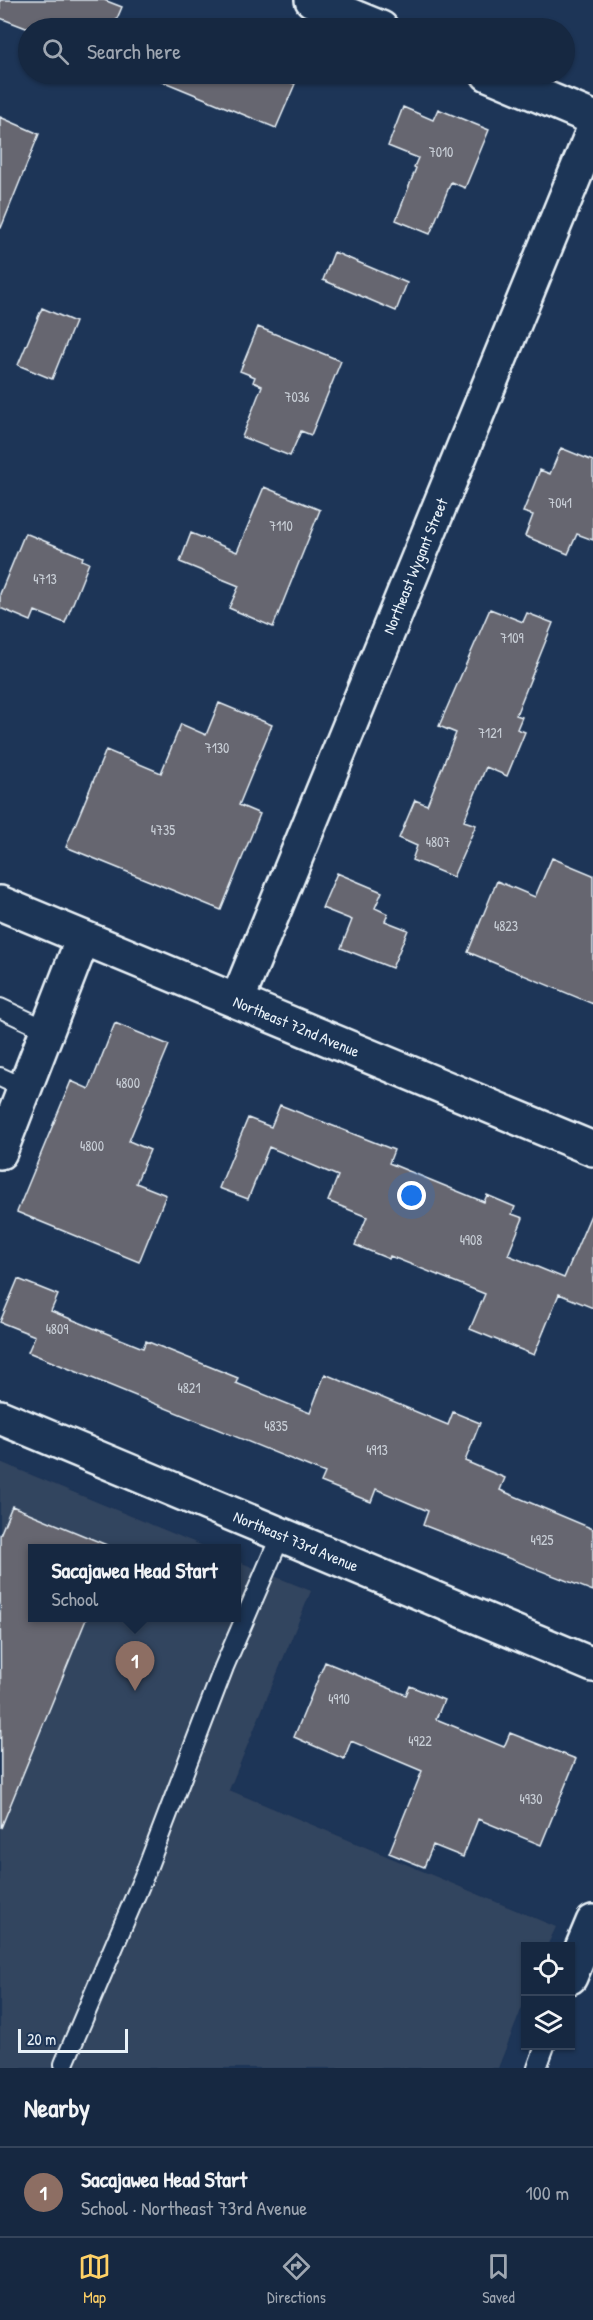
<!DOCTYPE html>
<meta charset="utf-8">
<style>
:root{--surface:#162841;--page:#23344c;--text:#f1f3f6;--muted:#9ea6b1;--line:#35445a;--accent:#ffd166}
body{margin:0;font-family:"Patrick Hand",sans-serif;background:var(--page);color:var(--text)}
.controls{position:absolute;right:18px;bottom:18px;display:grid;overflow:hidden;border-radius:0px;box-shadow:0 2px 4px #0004}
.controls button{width:54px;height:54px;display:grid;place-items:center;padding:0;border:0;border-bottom:2px solid var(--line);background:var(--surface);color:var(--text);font:30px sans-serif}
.scale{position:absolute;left:18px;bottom:15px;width:110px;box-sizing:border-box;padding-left:6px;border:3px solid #e8f1f8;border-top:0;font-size:16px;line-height:21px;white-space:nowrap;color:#e8f1f8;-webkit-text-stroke:4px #1d3557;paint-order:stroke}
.you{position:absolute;left:412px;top:1196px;width:21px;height:21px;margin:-15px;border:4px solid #fff;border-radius:50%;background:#1a73e8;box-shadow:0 0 0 9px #1a73e833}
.badge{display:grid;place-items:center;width:39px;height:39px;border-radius:50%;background:var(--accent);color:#fff;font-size:20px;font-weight:700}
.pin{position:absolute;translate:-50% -50px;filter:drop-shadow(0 2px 3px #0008)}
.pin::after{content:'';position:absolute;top:32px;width:21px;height:18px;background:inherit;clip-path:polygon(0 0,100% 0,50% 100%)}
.popup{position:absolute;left:28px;top:1544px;width:213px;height:78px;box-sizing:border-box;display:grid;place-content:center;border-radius:0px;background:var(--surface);filter:drop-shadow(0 2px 4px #0005);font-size:20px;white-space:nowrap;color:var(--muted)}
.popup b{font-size:22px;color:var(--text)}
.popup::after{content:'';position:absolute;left:50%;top:100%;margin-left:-12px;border:12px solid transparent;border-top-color:var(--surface)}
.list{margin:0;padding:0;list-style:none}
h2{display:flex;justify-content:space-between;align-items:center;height:78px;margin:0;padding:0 24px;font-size:26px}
h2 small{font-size:20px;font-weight:400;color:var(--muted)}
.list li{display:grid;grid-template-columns:39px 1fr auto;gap:18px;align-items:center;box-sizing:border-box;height:90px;padding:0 24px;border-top:2px solid var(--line)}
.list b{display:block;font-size:22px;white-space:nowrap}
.list p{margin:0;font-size:20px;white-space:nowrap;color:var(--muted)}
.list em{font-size:20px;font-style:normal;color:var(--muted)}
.icon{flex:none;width:33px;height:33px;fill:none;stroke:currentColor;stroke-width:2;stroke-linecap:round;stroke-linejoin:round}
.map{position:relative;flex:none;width:593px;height:2068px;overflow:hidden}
.search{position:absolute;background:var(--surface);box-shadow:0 2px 4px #0004;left:18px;right:18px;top:18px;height:66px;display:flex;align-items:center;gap:15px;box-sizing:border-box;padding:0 21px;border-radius:33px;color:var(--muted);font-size:22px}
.sheet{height:168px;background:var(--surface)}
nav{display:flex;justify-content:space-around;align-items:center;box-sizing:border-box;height:84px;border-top:2px solid var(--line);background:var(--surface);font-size:16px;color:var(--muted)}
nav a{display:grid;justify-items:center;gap:3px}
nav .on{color:var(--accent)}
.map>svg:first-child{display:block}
.built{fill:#33445e}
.building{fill:#666670;stroke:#e8f1f8;stroke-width:1.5}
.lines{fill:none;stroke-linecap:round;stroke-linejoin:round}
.service-casing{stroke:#e8f1f8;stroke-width:22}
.minor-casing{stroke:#e8f1f8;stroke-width:38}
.tertiary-casing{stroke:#e8f1f8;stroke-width:38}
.service{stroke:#1d3557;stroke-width:18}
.minor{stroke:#1d3557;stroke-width:33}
.tertiary{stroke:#1d3557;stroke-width:33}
.labels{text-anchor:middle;stroke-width:4.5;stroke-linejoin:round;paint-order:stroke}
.number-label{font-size:14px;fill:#c8ced6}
.street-label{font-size:16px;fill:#e8f1f8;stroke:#1d3557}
</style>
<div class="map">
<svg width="593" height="2068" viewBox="0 0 593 2068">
<rect width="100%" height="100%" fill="#1d3557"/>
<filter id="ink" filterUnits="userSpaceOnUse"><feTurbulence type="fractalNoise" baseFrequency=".0167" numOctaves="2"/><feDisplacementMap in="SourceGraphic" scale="12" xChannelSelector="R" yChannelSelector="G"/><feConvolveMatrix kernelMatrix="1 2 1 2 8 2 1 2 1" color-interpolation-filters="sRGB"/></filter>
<g filter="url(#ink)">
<path class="built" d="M 0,1462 L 208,1548 L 33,1548 L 33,1618 L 237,1618 L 237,1561 L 311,1591 L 229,1790 L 556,1927 L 547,1946 L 526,1946 L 525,2000 L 498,2068 L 0,2068 Z"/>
<path class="building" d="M 0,0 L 104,0 L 122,7 L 113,28 L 26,28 L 0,18 Z
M 145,74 L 270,74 L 295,84 L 276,128 Z
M 403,107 L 433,120 L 438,109 L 489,130 L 465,188 L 451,182 L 430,234 L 396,220 L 416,168 L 414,167 L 418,158 L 388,146 Z
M 0,117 L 39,134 L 1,228 L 0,228 Z
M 334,252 L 407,283 L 396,311 L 323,280 Z
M 42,308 L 75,322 L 52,379 L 18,365 Z
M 258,327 L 341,361 L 311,435 L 301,431 L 290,456 L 242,437 L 262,386 L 253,382 L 255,377 L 240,371 Z
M 561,448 L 593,461 L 593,540 L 577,534 L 568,554 L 525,536 L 533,515 L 523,512 L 540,470 L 550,474 Z
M 264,487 L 320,510 L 273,627 L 229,608 L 239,586 L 180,562 L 191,533 L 237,552 Z
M 25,533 L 83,557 L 82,560 L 89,563 L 65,623 L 35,611 L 31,621 L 0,608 L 0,594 Z
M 490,609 L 523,622 L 527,613 L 553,623 L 516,715 L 522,717 L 517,729 L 525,732 L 507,776 L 486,767 L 464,821 L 476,825 L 453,877 L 412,860 L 417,846 L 399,838 L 415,800 L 427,805 L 456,733 L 439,726 Z
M 219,703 L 272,725 L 239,805 L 260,814 L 221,910 L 66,847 L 106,750 L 161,773 L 181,724 L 206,735 Z
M 552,858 L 593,875 L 593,1004 L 468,952 L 497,881 L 535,897 Z
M 337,873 L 382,892 L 375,908 L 388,914 L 385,921 L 408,930 L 392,968 L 341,948 L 352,920 L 322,908 Z
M 115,1023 L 169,1045 L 129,1141 L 150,1150 L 136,1183 L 166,1195 L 139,1262 L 17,1212 L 71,1081 L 89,1089 Z
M 280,1105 L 394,1150 L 389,1163 L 484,1202 L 487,1195 L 515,1207 L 512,1214 L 523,1218 L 508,1255 L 564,1278 L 593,1210 L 593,1308 L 559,1294 L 534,1355 L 470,1329 L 485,1294 L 390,1256 L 389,1259 L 355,1245 L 367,1217 L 328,1201 L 338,1176 L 269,1147 L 248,1199 L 219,1188 L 248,1118 L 271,1127 Z
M 18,1279 L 58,1295 L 51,1311 L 143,1348 L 146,1341 L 238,1378 L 236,1383 L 310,1413 L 325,1374 L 448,1425 L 453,1412 L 480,1423 L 465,1461 L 505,1478 L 500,1490 L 593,1529 L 593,1591 L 423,1525 L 428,1511 L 376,1489 L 371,1502 L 321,1482 L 325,1473 L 28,1352 L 35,1336 L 0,1322 Z
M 12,1506 L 114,1548 L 33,1548 L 33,1617 L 87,1617 L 1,1828 L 0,1535 Z
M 325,1662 L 406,1695 L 410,1686 L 444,1700 L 436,1719 L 504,1747 L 510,1733 L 576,1759 L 541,1845 L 478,1819 L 463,1857 L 433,1845 L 424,1867 L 389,1853 L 422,1771 L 351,1741 L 344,1759 L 294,1737 Z"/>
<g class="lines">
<g class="service-casing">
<path id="service" d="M 0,1008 L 47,1030
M 0,1077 L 24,1088
M 64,2064 L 146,1871 L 224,1667 L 281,1535
M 537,2068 L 545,2046"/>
</g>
<g class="minor-casing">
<g id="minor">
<path d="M 312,0 L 381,28"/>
<path d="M 488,74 L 593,118"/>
<path id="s1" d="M 237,1001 L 593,131"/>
<path d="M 0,1152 L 83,938"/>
<path id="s2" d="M 0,1417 L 593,1665"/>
<path d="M 570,1977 L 593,1922"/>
</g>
</g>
<g class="tertiary-casing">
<g id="tertiary">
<path id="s3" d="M 0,903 L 593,1149"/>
</g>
</g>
<use href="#service" class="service"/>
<use href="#minor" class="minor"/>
<use href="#tertiary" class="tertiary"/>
</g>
</g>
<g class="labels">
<g class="number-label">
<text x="441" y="157">7010</text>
<text x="297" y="402">7036</text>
<text x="560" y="508">7041</text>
<text x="281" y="531">7110</text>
<text x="45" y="584">4713</text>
<text x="512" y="643">7109</text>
<text x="490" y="738">7121</text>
<text x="217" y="753">7130</text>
<text x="163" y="835">4735</text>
<text x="438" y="847">4807</text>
<text x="506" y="931">4823</text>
<text x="128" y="1088">4800</text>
<text x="92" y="1151">4800</text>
<text x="471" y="1245">4908</text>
<text x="57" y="1334">4809</text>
<text x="189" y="1393">4821</text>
<text x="276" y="1431">4835</text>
<text x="377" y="1455">4913</text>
<text x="542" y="1545">4925</text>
<text x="339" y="1704">4910</text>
<text x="420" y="1746">4922</text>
<text x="531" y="1804">4930</text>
</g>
<g class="street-label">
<text dy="6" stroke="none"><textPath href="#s1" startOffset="470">Northeast Wygant Street</textPath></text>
<text dy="6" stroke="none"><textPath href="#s3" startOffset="321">Northeast 72nd Avenue</textPath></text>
<text dy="6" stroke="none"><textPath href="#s2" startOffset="321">Northeast 73rd Avenue</textPath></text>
</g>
</g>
</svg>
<div class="controls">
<button><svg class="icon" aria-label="locate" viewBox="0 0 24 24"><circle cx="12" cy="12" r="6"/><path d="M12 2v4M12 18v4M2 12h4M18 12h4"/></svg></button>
<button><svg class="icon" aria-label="layers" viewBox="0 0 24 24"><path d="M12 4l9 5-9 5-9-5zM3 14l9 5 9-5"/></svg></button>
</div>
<div class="scale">20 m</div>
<div class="you"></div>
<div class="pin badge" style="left:135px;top:1691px;background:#8d6e63">1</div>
<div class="popup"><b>Sacajawea Head Start</b>School</div>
<div class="search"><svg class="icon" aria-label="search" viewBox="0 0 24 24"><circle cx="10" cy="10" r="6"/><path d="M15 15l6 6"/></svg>Search here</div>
</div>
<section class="sheet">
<h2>Nearby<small></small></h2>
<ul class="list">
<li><span class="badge" style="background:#8d6e63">1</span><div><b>Sacajawea Head Start</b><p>School · Northeast 73rd Avenue</p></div><em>100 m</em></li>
</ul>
</section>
<nav>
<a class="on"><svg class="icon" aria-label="map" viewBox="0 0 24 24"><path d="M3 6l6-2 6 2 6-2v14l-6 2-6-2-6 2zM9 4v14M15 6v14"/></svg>Map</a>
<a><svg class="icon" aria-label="directions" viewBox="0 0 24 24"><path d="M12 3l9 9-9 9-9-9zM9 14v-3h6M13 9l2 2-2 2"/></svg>Directions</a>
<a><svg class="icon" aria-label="saved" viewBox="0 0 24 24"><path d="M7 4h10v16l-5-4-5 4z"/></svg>Saved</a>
</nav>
